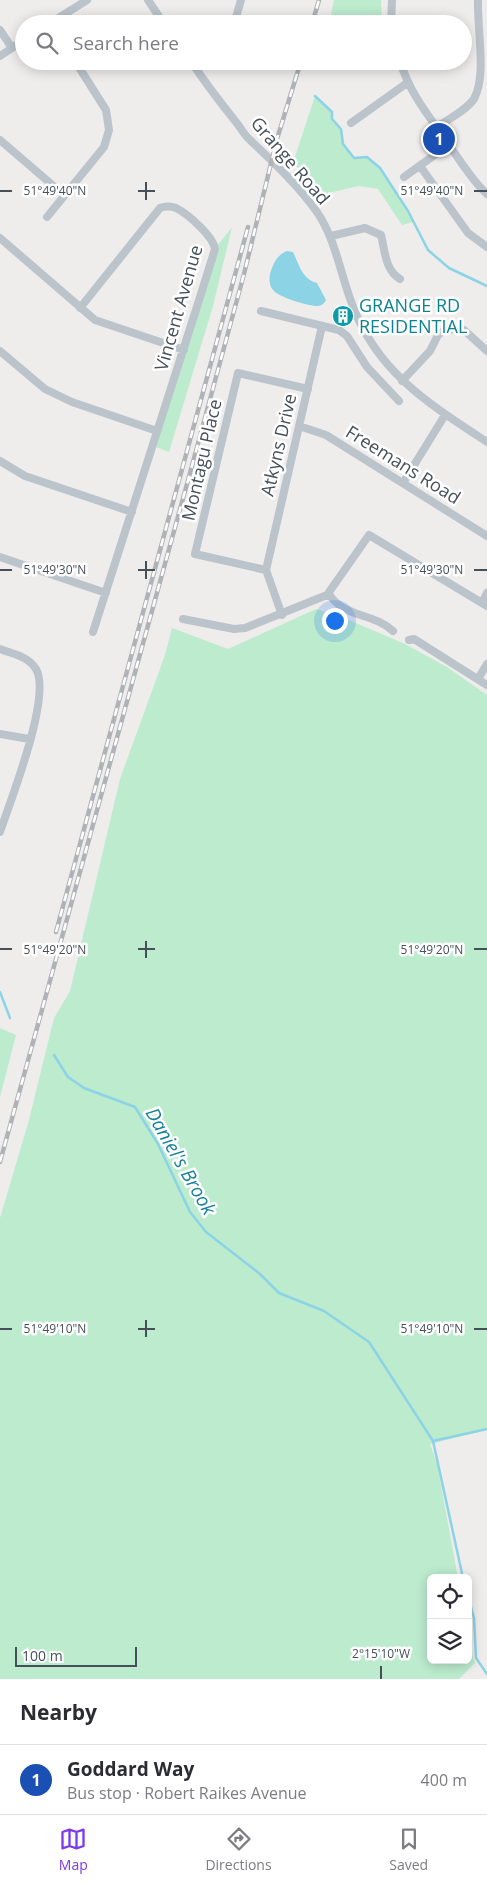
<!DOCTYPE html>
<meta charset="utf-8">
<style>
:root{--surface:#fff;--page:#f7f7f7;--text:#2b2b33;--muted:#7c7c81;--line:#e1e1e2;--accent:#7c3aed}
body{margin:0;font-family:"Open Sans",sans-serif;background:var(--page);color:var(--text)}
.controls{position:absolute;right:15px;bottom:15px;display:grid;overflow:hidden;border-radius:8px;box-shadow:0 2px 12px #0003}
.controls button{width:45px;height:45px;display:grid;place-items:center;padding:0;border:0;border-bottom:1px solid var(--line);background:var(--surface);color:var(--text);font:25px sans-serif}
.scale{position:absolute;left:15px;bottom:12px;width:122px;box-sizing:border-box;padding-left:5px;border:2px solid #465058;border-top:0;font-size:14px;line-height:18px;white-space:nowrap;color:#465058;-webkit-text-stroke:4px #fff;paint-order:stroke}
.you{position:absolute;left:334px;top:620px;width:18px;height:18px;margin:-12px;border:4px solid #fff;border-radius:50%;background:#1a73e8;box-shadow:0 0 0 8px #1a73e833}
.badge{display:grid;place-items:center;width:32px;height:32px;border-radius:50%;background:var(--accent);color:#fff;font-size:16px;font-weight:700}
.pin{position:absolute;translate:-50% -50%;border:2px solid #fff;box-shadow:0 1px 5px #0006}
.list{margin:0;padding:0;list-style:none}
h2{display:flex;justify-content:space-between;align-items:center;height:65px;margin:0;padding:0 20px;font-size:21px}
h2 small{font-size:16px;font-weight:400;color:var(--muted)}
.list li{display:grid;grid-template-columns:32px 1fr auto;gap:15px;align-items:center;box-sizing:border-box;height:70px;padding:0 20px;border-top:1px solid var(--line)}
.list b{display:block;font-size:19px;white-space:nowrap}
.list p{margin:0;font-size:16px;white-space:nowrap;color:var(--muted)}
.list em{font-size:16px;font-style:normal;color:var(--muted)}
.icon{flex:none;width:28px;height:28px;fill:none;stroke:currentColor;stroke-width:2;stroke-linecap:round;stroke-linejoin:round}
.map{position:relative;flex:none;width:487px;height:1679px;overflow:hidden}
.search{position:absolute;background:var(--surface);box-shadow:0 2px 12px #0003;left:15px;right:15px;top:15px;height:55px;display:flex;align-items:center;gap:12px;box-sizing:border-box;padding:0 18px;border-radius:28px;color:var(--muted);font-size:19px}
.sheet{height:135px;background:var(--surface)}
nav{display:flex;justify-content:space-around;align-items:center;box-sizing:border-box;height:70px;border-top:1px solid var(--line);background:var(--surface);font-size:14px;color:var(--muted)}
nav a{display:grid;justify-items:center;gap:2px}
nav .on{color:var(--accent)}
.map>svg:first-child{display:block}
.green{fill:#bcebce}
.water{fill:#8cd3e6}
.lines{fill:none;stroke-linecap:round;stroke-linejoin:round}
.stream{stroke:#8cd3e6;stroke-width:2.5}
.street{stroke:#bbc4cb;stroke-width:8}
.rail-casing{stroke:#afb2b6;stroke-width:4.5}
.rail{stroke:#fff;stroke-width:2.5;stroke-dasharray:8;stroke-linecap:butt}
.ticks{fill:none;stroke:#465058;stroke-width:2}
.labels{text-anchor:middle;stroke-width:5;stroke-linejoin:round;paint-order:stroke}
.street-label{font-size:18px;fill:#465058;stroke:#fff}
.culture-label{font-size:18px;fill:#0d838f;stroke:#fff;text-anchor:start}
.water-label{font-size:19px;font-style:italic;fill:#14819d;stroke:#fff}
.ticks-label{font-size:12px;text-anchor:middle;fill:#465058;stroke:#fff;stroke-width:5;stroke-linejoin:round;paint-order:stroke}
</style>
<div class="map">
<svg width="487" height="1679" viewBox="0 0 487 1679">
<rect width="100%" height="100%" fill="#efecec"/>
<path class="green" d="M 334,0 L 381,0 L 382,24 L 329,24 Z
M 315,96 L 332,112 L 333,119 L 341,129 L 343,144 L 354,158 L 367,157 L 380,168 L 413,222 L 402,225 L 378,189 L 359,186 L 324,194 L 293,163 Z
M 232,227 L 213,306 L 169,452 L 156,447 L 218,245 Z
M 316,609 L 344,618 L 405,644 L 447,667 L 487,695 L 487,1430 L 430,1444 L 437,1464 L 458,1578 L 431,1578 L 431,1660 L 468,1660 L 468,1606 C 476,1624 467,1645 475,1663 L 459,1679 L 0,1679 L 0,1218 L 29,1120 L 54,1018 L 70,991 L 120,779 L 165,655 L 172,628 L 228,649 Z
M 0,1028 L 16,1035 L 0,1097 Z"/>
<path class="water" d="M 287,251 L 293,252 C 299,264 302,279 317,283 L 326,300 C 324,304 321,306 317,306 C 308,306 278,297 273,290 C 268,284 269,275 272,268 C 275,260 279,254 287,251 Z"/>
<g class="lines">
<path class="stream" d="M 315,96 L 332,112 L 332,119 L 341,129 L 343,144 L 354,158 L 367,157 L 380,168 L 408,211 L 428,250 L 449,268 L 487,286
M 0,992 L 10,1018
M 54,1055 L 68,1077 L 84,1088 L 135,1107 L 158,1144 L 190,1212 L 206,1232 L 260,1274 L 279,1293 L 324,1311 L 369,1342 L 433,1441 L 463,1578
M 433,1441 L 487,1429
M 468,1596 L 474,1618 L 476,1658 L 487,1674"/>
<path class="street" d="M 148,0 L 164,24
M 49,24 L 87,0
M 234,24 L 241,0
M 391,24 L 392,0
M 0,30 L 12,48
M 0,56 L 24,40
M 191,61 C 205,83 220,102 236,122 C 241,128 244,135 250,140 C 273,162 298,185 317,212 C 336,240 340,273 352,304 C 377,372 429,404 487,442
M 400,61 C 411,97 431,118 451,148 C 462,163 473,182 487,194
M 351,123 L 407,83
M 437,127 C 449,119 465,111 474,99 C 487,75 477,30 478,0
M 0,140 L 64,195
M 420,166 L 468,233 L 487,247
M 404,177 L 436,154
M 47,217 L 104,147 L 109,130 L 106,110 L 75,61
M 331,236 L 365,228 L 381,235 C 385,251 385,270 400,279
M 0,238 L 95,320 L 184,350
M 80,308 L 160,208 C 165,206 171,206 176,208 C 188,214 213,236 215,249 L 201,294 L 93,632
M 261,311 L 339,330 L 347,336 L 367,367 L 399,401
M 0,351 L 45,389 L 72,402 L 157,431
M 402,381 L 430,351 L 438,335 L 446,329 L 464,330 L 487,351
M 299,426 L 326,435 L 487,536
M 0,461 L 25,476 L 132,512
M 403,483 L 445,415
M 0,557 L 106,593
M 266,570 L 195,554 L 238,373 L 308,389
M 266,570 L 322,326
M 266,570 L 282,615
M 329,594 C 344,618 372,612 393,631
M 482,603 L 487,593
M 183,619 L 234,629 L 245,628 L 327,595 L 369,535 L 487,606
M 409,640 L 414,639 L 487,685
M 0,649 C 13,654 28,656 36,669 C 52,696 10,802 0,832
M 478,679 L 487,664
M 0,734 L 29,739"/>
<g class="rail-casing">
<path id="rail" d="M 312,24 L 319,0
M 56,932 L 248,227
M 0,1162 L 187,484 L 244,274 L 277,139 L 301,61"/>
</g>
<use href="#rail" class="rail"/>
</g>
<path class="ticks" d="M 146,182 L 146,200M 0,191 L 12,191M 138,191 L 155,191M 474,191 L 487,191M 146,561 L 146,579M 0,570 L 12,570M 138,570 L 155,570M 474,570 L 487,570M 146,941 L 146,958M 0,949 L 12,949M 138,949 L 155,949M 474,949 L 487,949M 146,1320 L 146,1337M 0,1329 L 12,1329M 138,1329 L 155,1329M 474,1329 L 487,1329M 381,1666 L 381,1679"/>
<defs>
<g id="building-disc" transform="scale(1.125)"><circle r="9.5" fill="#0f9aa8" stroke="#fff"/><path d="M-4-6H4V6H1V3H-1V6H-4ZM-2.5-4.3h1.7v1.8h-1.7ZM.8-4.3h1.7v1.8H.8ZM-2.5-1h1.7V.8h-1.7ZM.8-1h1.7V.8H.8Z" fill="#fff"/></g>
</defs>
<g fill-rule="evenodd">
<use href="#building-disc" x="343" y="316"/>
</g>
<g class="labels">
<g class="street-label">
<text transform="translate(290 161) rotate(49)" y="6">Grange Road</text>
<text transform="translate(179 308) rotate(-74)" y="6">Vincent Avenue</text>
<text transform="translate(279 445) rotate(-77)" y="6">Atkyns Drive</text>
<text transform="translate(202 460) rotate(-77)" y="6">Montagu Place</text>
<text transform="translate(403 465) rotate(32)" y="6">Freemans Road</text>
</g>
<g class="culture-label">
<text x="359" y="312">GRANGE RD<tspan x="359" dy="21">RESIDENTIAL</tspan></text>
</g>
<g class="water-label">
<text transform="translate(181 1161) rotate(60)" y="7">Daniel's Brook</text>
</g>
</g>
<g class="ticks-label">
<text x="55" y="195">51°49'40"N</text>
<text x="432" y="195">51°49'40"N</text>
<text x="55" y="574">51°49'30"N</text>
<text x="432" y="574">51°49'30"N</text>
<text x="55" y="954">51°49'20"N</text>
<text x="432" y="954">51°49'20"N</text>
<text x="55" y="1333">51°49'10"N</text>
<text x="432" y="1333">51°49'10"N</text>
<text x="381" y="1658">2°15'10"W</text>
</g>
</svg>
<div class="controls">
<button><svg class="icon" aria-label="locate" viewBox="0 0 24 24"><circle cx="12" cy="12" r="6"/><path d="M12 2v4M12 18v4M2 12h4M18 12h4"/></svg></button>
<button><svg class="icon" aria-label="layers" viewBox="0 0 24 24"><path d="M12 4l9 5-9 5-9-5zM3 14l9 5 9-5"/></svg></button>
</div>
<div class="scale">100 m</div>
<div class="you"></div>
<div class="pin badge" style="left:439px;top:139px;background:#1a4fb4">1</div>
<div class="search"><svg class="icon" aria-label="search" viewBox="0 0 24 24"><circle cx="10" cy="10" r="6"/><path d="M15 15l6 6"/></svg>Search here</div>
</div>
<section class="sheet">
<h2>Nearby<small></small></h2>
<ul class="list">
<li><span class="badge" style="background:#1a4fb4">1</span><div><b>Goddard Way</b><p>Bus stop · Robert Raikes Avenue</p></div><em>400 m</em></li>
</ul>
</section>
<nav>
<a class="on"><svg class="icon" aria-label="map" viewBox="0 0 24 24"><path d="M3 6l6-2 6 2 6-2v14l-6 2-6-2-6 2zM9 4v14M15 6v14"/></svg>Map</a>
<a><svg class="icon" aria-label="directions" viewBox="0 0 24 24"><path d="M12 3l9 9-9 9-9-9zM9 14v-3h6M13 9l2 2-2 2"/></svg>Directions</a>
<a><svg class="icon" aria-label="saved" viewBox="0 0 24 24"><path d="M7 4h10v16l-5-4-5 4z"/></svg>Saved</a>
</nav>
